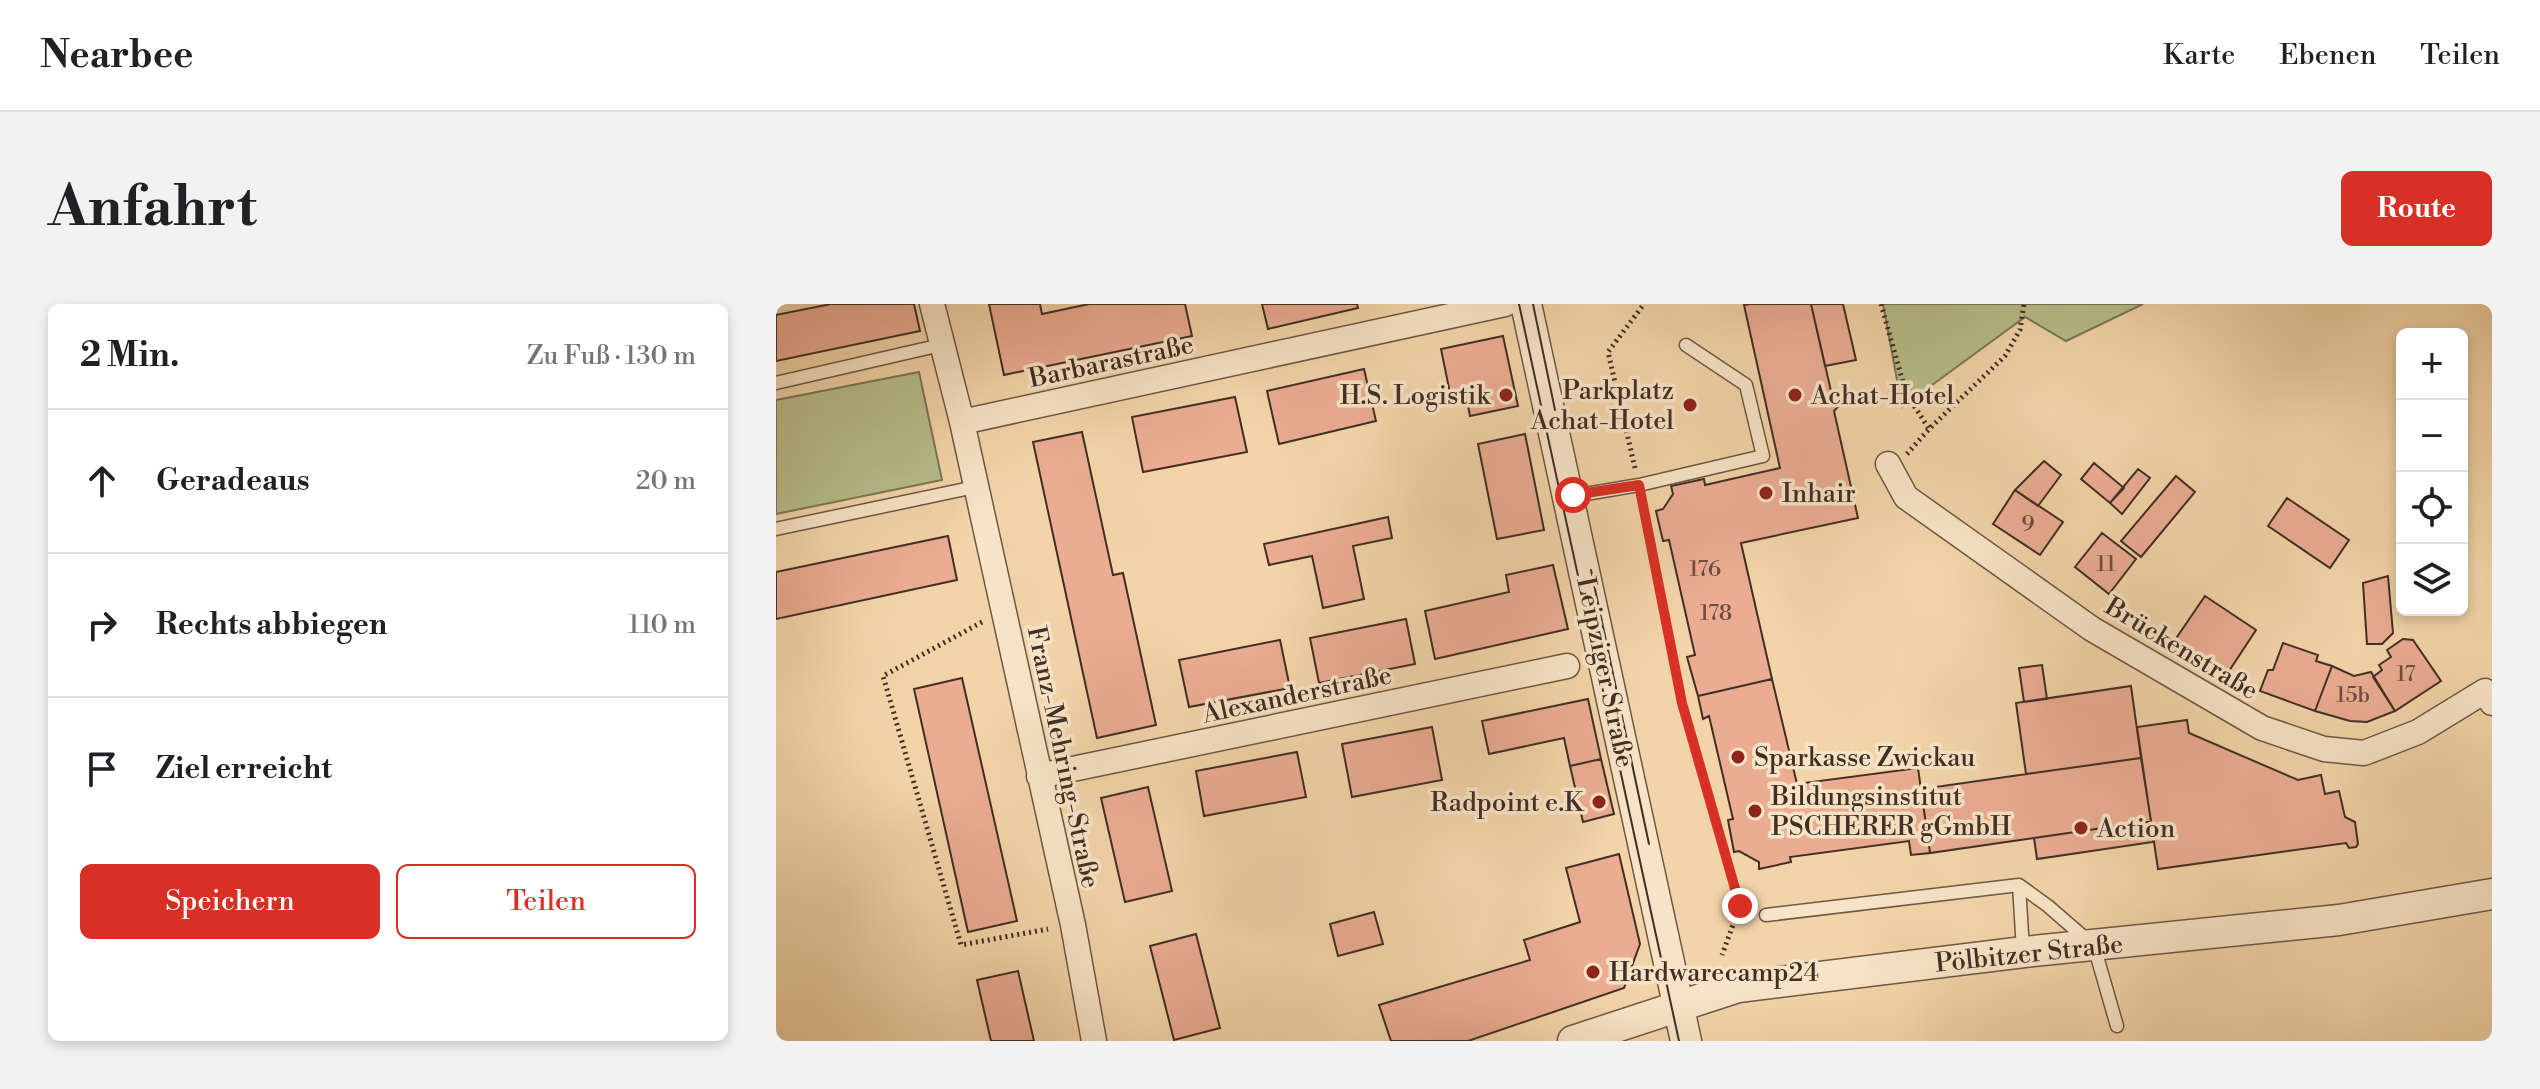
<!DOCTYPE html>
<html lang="de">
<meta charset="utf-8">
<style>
:root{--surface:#fff;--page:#f2f2f2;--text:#202124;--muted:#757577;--line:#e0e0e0;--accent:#d93025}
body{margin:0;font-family:"Libre Bodoni",serif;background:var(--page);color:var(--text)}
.controls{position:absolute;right:24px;top:24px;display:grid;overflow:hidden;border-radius:12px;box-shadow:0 4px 12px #0003}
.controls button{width:72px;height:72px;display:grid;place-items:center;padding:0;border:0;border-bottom:2px solid var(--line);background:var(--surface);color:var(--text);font:40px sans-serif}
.stop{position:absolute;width:24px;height:24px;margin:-18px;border:6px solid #d93025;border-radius:50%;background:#fff}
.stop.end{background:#d93025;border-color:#fff;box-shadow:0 2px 8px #0008}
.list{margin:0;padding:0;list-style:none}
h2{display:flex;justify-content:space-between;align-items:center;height:104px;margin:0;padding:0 32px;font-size:34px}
h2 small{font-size:26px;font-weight:400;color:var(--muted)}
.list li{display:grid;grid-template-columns:52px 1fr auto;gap:24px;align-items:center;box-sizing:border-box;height:144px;padding:0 32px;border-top:2px solid var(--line)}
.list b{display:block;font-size:30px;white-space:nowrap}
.list em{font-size:26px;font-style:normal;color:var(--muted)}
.actions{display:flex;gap:16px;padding:24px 32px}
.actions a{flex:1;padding:18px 0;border:2px solid var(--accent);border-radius:12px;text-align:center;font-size:28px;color:var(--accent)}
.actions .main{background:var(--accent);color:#fff}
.icon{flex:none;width:44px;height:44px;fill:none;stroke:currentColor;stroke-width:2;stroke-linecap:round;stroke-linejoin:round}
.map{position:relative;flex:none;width:1716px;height:737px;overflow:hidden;border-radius:12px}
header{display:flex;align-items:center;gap:48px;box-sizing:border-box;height:112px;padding:0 40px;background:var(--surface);border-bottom:2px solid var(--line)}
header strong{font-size:38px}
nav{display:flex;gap:44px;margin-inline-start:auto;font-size:28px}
.intro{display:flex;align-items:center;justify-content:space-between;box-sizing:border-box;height:192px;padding:0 48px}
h1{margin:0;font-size:56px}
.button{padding:20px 36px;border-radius:12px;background:var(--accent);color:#fff;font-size:28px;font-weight:700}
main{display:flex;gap:48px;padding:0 48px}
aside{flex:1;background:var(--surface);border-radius:12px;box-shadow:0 4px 12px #0003}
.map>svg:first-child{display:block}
.green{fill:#b7bd8a;stroke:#7c7658;stroke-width:2}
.building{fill:#ebac92;stroke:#412e25;stroke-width:2}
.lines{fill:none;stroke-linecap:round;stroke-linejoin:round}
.service-casing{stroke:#6d5846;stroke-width:15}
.minor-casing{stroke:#6d5846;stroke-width:27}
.tertiary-casing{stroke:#6d5846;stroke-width:33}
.path{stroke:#412e25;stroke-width:5;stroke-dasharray:2 4;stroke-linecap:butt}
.service{stroke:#f7e3c6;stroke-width:12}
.minor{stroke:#f7e3c6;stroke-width:24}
.tertiary{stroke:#f7e3c6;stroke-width:30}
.tram{stroke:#412e25;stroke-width:2}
.route{stroke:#d93025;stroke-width:10}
.poi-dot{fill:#8f2418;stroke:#f7e3c6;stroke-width:3}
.labels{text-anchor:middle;stroke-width:7;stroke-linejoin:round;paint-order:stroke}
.number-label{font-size:22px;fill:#6c4e40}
.street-label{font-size:26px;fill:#412e25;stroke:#f7e3c6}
.poi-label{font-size:26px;fill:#412e25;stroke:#f7e3c6;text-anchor:start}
</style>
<header>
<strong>Nearbee</strong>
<nav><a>Karte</a><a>Ebenen</a><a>Teilen</a></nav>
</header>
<div class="intro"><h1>Anfahrt</h1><a class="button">Route</a></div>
<main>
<aside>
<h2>2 Min.<small>Zu Fuß · 130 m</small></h2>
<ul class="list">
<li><svg class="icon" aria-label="ahead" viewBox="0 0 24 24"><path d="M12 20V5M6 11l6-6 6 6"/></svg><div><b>Geradeaus</b></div><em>20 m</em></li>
<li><svg class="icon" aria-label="right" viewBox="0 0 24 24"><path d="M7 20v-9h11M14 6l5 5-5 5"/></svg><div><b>Rechts abbiegen</b></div><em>110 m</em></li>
<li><svg class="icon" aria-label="arrive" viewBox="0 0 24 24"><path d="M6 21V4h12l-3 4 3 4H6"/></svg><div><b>Ziel erreicht</b></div></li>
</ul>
<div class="actions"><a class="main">Speichern</a><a>Teilen</a></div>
</aside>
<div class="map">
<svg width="1716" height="737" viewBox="0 0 1716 737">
<rect width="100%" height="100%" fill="#f2d4a8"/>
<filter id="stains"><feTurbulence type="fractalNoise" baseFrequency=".0025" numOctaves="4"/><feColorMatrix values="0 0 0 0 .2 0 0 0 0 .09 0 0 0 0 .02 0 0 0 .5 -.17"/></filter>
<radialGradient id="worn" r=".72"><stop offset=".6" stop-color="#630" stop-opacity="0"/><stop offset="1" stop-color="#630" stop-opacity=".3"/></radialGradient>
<path class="green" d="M 1107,0 L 1367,0 L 1290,37 L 1249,13 L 1126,103 Z
M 143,68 L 166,176 L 0,210 L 0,96 Z"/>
<path class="building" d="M 55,0 L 138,0 L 144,27 L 0,57 L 0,11 Z
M 213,0 L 264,0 L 266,10 L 313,0 L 409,0 L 416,32 L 228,71 Z
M 486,0 L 581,0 L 582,4 L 492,25 Z
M 974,0 L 1035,0 L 1055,87 L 1067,97 L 1058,107 L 1082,214 L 965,239 L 996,375 L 922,392 L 911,353 L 919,351 L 893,236 L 887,237 L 880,207 L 887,205 L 897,190 L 895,182 L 928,175 L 929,181 L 1004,164 L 968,1 Z
M 1035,0 L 1067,0 L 1080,56 L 1049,62 Z
M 727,32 L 742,102 L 694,112 L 689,86 L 674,89 L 665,45 Z
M 588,65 L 600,117 L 503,140 L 491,87 Z
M 459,93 L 471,148 L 367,168 L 356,113 Z
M 306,128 L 337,271 L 347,269 L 380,421 L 321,434 L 257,138 Z
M 749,130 L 768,226 L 721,235 L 702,140 Z
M 1268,157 L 1285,171 L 1262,202 L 1239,186 Z
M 1318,159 L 1348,184 L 1334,199 L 1305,175 Z
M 1362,165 L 1374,174 L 1346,210 L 1334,199 Z
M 1400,172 L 1419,188 L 1365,253 L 1345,237 Z
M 1239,186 L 1287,218 L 1264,251 L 1217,220 Z
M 1511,194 L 1573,236 L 1554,264 L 1492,222 Z
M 612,213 L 616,234 L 577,242 L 588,295 L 547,304 L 536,252 L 493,261 L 488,240 Z
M 1326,229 L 1360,255 L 1333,290 L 1299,263 Z
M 172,232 L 181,276 L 0,315 L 0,268 Z
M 777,261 L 792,325 L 659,355 L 649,307 L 733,288 L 730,271 Z
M 1612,272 L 1617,329 L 1606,340 L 1591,340 L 1587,279 Z
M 1429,292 L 1480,326 L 1451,370 L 1399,336 Z
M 630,315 L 639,360 L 543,379 L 534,334 Z
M 1627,335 L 1637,336 L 1665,377 L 1619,407 L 1597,373 L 1606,366 L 1603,361 L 1615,353 L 1611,346 Z
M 504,336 L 514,384 L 413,403 L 403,356 Z
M 1507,339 L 1542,351 L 1540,357 L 1556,362 L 1539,407 L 1484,387 L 1492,366 L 1497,366 Z
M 1266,361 L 1271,395 L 1248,398 L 1243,364 Z
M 1556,362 L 1578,372 L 1595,368 L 1619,407 L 1591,418 L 1574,417 L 1539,407 Z
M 186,374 L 241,617 L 192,628 L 138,385 Z
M 996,375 L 1021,480 L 1142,464 L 1154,549 L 1135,551 L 1133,537 L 1014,553 L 1015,558 L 983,565 L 983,558 L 963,547 L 958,548 L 952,516 L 957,515 L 933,412 L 927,415 L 922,392 Z
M 1355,382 L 1365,454 L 1250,470 L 1240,399 Z
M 812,395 L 825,455 L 794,462 L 788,434 L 713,450 L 706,417 Z
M 1411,416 L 1413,429 L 1522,476 L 1545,471 L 1549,490 L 1563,487 L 1569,513 L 1579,518 L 1582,540 L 1580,543 L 1573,544 L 1570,539 L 1382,565 L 1361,423 Z
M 656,423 L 666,476 L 576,493 L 566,440 Z
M 521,448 L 530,493 L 428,512 L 420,467 Z
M 1365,454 L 1375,517 L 1154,549 L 1145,485 Z
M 825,455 L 838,510 L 807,518 L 794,462 Z
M 372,483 L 396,587 L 349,598 L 325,494 Z
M 1375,517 L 1377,538 L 1261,555 L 1258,534 Z
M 843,550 L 864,640 L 848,684 L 692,737 L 615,737 L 603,701 L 754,656 L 748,636 L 804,618 L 790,564 Z
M 598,608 L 607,640 L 562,652 L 554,620 Z
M 420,630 L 444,724 L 398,736 L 374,642 Z
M 242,667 L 258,737 L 215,737 L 201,676 Z"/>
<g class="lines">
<g class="service-casing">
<path id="service" d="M 0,79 L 165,41
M 792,193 L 863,181 L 987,152 L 970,81 L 910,41
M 0,225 L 199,183
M 1243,581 L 1247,646
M 990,611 L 1243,581 L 1272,602 L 1318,642 L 1341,722"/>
</g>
<g class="minor-casing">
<path id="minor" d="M 156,0 L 186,118 L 297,621 L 318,737
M 186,118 L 729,0
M 1112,160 L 1130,193 L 1316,325 L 1486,424 L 1548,445 L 1588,449 L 1642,428 L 1709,387 L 1716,399
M 263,472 L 791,362"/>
</g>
<g class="tertiary-casing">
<path id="tertiary" d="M 750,0 L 910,737
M 797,737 L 962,683 L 1248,648 L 1563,616 L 1716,590"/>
</g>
<path class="path" d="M 1105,0 L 1130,89 L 1153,125
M 1131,150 L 1153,125 L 1229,52 L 1244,26 L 1248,0
M 859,164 L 832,48 L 868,0
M 866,197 L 906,399 L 964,602 L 946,651
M 206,318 L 107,372 L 185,641 L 272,625"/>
<use href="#service" class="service"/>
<use href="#minor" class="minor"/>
<use href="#tertiary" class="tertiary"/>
<path class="tram" d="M 743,0 L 903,737
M 757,0 L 779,106
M 815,266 L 873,540"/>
</g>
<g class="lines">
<path class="route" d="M 797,191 L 863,181 L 906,399 L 964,602"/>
</g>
<g class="poi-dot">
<circle cx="730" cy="91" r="8"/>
<circle cx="1019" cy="91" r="8"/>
<circle cx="914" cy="101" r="8"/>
<circle cx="990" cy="189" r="8"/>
<circle cx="962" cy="453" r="8"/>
<circle cx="823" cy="498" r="8"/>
<circle cx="979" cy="507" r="8"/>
<circle cx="1305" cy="524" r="8"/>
<circle cx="817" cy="668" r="8"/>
</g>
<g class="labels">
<g class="number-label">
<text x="1252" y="227">9</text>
<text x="1330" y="267">11</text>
<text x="929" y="272">176</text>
<text x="940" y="316">178</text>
<text x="1630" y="377">17</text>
<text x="1577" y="398">15b</text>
</g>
<g class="street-label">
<text transform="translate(335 57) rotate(-12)" y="9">Barbarastraße</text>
<text transform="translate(1406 344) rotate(31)" y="9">Brückenstraße</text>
<text transform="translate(830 368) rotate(78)" y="9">Leipziger Straße</text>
<text transform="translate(521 390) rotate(-12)" y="9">Alexanderstraße</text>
<text transform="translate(288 453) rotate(78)" y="9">Franz-Mehring-Straße</text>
<text transform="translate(1253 649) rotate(-6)" y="9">Pölbitzer Straße</text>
</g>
<g class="poi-label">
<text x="898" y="95" text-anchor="end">Parkplatz<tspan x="898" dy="30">Achat-Hotel</tspan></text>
<text x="714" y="100" text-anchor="end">H.S. Logistik</text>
<text x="1035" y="100">Achat-Hotel</text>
<text x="1006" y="198">Inhair</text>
<text x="978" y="462">Sparkasse Zwickau</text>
<text x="995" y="501">Bildungsinstitut<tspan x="995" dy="30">PSCHERER gGmbH</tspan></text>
<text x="807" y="507" text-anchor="end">Radpoint e.K</text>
<text x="1321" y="533">Action</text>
<text x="833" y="677">Hardwarecamp24</text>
</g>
</g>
<rect width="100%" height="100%" filter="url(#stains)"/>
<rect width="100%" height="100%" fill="url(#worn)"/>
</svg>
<div class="controls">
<button>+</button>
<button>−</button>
<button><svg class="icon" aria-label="locate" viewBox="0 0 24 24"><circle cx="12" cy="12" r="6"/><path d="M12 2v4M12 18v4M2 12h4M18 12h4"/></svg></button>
<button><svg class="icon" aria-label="layers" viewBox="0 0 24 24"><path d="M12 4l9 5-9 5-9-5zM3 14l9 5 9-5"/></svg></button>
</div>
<div class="stop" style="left:797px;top:191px"></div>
<div class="stop end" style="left:964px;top:602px"></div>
</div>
</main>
